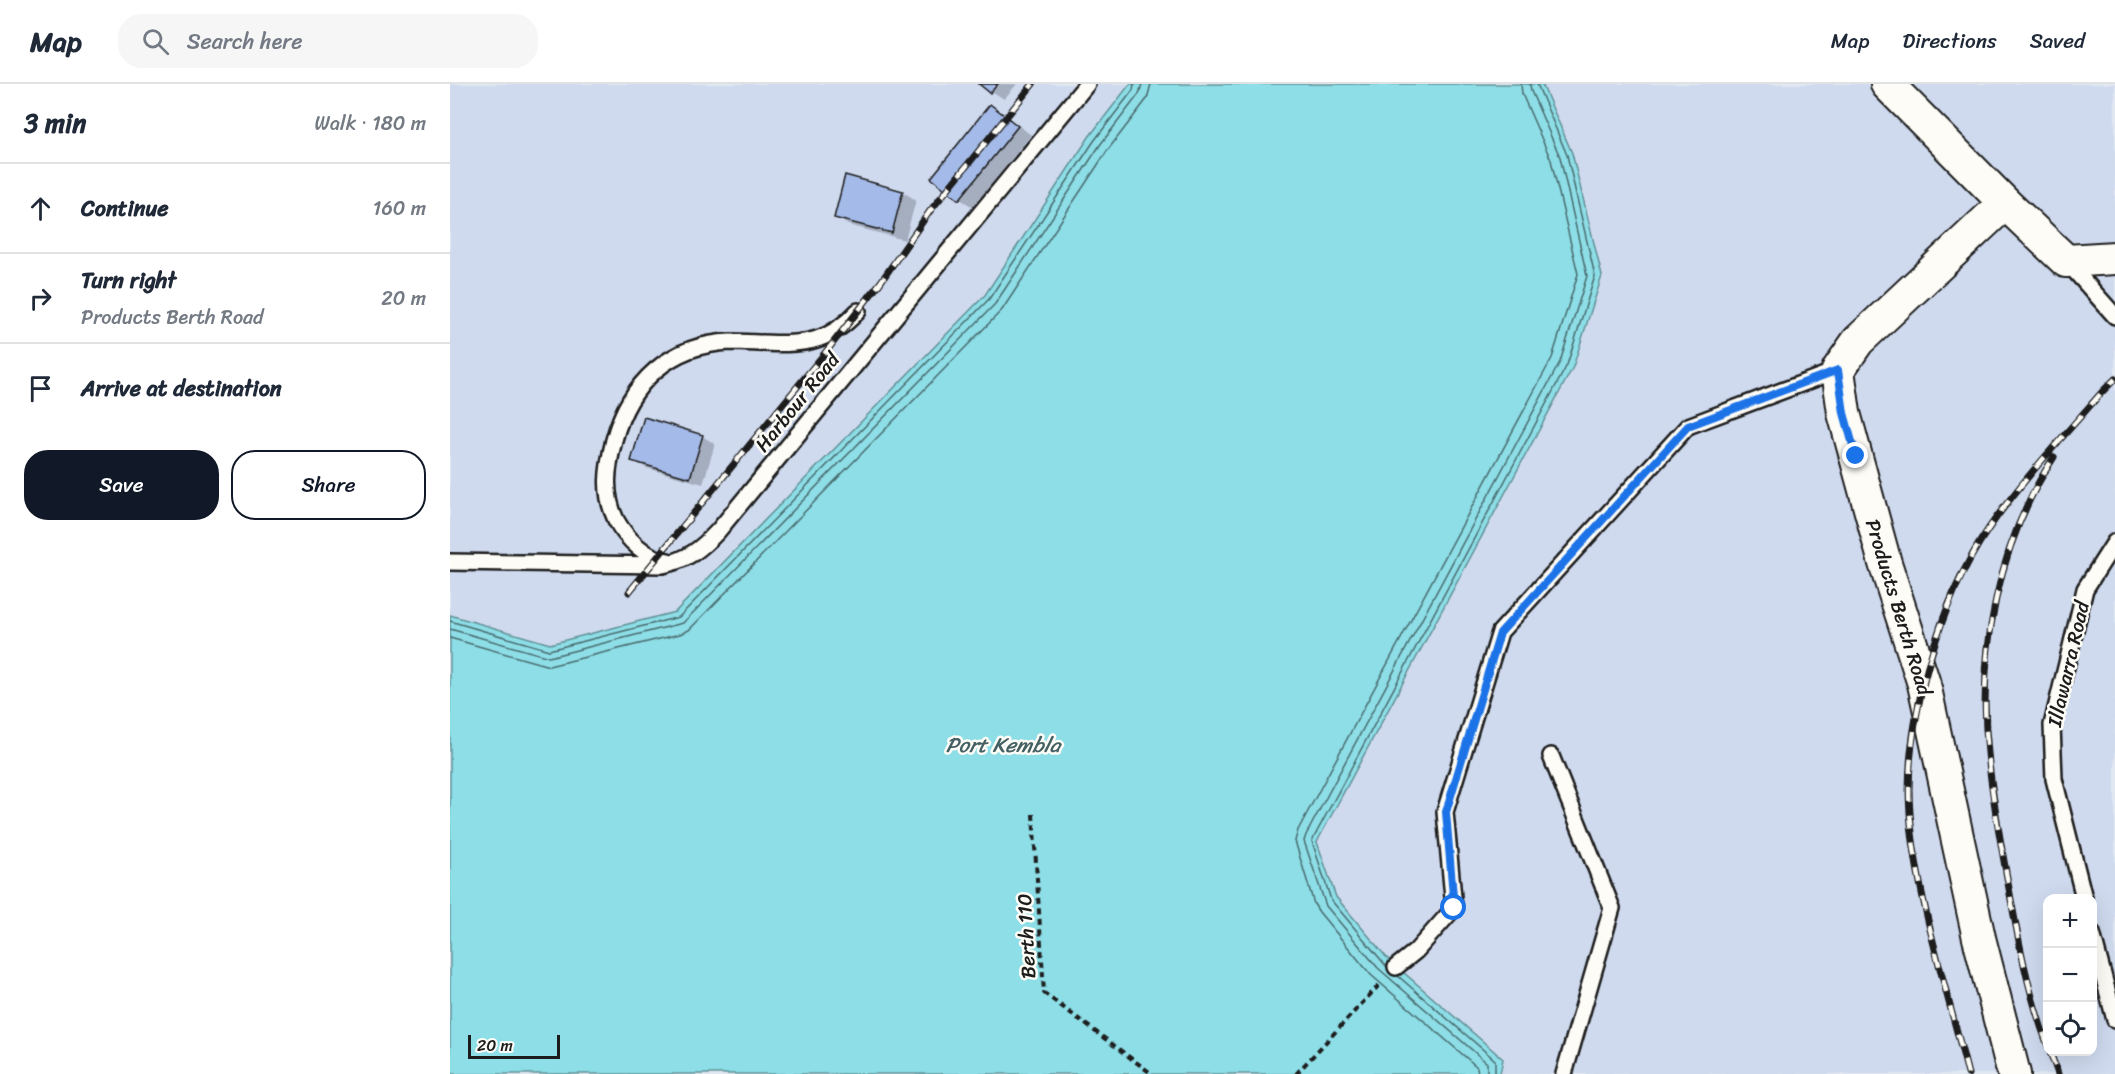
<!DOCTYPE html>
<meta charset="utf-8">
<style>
:root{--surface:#fff;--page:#f6f6f7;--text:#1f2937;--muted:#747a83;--line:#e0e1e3;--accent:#111827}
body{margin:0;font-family:Sriracha,sans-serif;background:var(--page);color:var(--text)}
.controls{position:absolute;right:18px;bottom:18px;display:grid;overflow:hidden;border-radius:12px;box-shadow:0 6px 24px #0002}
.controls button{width:54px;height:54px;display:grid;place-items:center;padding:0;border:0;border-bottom:2px solid var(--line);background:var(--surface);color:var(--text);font:30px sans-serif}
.scale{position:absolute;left:18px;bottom:15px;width:92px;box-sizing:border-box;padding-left:6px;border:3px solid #1c1c1c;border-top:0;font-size:16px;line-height:21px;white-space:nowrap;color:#1c1c1c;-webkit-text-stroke:4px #fdfcf7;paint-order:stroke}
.stop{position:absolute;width:18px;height:18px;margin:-14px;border:4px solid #1a73e8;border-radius:50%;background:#fff}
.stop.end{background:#1a73e8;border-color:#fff;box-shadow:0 2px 6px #0008}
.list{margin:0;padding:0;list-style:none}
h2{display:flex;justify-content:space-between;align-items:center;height:78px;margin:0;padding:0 24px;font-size:26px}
h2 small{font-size:20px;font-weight:400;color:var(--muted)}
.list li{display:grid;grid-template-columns:39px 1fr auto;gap:18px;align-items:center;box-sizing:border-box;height:90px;padding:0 24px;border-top:2px solid var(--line)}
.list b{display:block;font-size:22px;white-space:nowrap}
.list p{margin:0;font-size:20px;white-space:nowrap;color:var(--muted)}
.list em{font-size:20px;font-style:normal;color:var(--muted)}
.actions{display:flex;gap:12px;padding:18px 24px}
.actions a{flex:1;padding:14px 0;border:2px solid var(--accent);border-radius:24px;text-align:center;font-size:21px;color:var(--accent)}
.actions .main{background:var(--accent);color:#fff}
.icon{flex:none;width:33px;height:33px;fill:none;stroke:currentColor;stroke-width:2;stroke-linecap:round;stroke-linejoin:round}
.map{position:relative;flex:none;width:1665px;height:990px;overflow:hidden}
header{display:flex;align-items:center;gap:36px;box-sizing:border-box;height:84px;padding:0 30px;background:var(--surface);border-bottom:2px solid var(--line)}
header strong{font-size:28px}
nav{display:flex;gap:33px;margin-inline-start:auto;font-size:21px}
.search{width:420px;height:54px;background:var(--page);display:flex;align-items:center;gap:15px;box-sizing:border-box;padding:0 21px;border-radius:24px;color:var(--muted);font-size:22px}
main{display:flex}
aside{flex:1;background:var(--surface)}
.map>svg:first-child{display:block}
.built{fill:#cfdaef;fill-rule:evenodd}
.water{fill:#8ddee7;stroke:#609096;stroke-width:1.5}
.shadow{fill:#0003}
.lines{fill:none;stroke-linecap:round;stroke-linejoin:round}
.shore{stroke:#496a6d;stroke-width:1.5}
.building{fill:#a4bae8;stroke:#1c1c1c;stroke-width:1.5}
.lane-casing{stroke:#1c1c1c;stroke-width:20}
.street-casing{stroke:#1c1c1c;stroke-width:36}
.path{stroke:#1c1c1c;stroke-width:4;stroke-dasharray:6 4.5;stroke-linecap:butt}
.lane{stroke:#fdfcf7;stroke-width:15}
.street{stroke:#fdfcf7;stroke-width:32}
.rail-casing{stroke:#1c1c1c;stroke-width:7}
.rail{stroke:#fdfcf7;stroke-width:4.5;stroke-dasharray:14;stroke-linecap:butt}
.route{stroke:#1a73e8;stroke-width:8}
.labels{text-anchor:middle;stroke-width:5;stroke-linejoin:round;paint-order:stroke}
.street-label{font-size:20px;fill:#1c1c1c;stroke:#fdfcf7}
.water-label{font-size:21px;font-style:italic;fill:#446063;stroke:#fdfcf7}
</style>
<header>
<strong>Map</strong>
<div class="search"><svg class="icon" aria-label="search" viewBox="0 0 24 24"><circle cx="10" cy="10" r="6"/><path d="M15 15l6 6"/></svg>Search here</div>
<nav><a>Map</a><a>Directions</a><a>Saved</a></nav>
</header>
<main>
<aside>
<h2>3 min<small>Walk · 180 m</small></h2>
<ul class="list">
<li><svg class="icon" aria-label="ahead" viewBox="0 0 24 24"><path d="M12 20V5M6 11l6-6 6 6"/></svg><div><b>Continue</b></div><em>160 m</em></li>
<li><svg class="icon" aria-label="right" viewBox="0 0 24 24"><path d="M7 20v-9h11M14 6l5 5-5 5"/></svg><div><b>Turn right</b><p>Products Berth Road</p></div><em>20 m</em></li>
<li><svg class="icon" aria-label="arrive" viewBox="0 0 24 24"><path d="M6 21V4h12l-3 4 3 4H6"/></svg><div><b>Arrive at destination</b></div></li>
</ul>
<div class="actions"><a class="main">Save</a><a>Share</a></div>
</aside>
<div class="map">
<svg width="1665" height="990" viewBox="0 0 1665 990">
<rect width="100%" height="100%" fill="#e2e8f2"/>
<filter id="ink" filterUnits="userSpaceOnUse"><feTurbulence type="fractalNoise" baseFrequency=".0167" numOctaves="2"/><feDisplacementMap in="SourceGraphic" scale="12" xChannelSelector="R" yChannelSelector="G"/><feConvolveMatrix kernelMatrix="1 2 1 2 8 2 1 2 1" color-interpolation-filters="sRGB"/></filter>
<g filter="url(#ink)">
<path class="built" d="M 0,0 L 1665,0 L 1665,990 L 370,990 L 100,560 L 0,531 ZM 1598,814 L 1642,814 L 1642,968 L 1598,968 Z"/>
<path class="water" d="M 680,0 L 1092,0 L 1122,69 L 1152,192 L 1123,283 L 867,758 L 886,813 L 937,874 L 1053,975 L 1050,990 L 0,990 L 0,531 L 100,560 L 225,528 L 535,211 L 639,53 Z"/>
<path class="shadow" d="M 531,0 L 567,0 L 554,15 Z
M 540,21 L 553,29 L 581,51 L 523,123 L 510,115 L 483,93 Z
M 396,93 L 453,108 L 466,116 L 455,156 L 398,141 L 385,133 Z
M 252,352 L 265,360 L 253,400 L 196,384 L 183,376 Z"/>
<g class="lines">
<path class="shore" d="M 0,537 L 99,566 L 229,533 L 539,215 L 644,57 L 683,6 L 684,0
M 0,545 L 99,573 L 233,539 L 545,220 L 650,61 L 689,10 L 692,0
M 0,554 L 99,582 L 230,550 L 239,546 L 552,226 L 657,67 L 697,15 L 701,0
M 937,883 L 881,816 L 862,757 L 1117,281 L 1145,192 L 1117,71 L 1087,0
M 948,892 L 1045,976 L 1045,990
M 1028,990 L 1027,983 L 921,891 L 869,828 L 864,820 L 845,757 L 848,746 L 1102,274 L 1128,190 L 1101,76 L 1072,10 L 1071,0
M 1037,990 L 1037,979 L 928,884 L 876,822 L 854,757 L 856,751 L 1110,278 L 1137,192 L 1110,73 L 1081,7 L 1080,0"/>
</g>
<path class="building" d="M 529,0 L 548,0 L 540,9 Z
M 540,20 L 568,42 L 509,116 L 481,94 Z
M 395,91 L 453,107 L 442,149 L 384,134 Z
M 194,333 L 253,351 L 240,394 L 181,377 Z"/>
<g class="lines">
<g class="lane-casing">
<path id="lane" d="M 1617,178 L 1665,232
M 218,477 C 196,475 176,454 166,436 C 153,409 157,384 164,356 C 179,299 220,260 281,258 C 307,258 343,263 367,255 C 384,250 397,239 408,227
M 0,478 L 213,481 C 237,476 251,465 268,447 L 637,0
M 1101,672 L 1162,824 L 1114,990
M 1634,814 L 1604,695 L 1602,641 L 1635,505 L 1665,458
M 1642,849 L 1665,936
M 946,883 L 966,867 L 1004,824 L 995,728 L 1050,548 L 1238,342 L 1388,286"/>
</g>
<g class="street-casing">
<path id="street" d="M 1437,0 L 1555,119 L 1616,177 L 1665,174
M 1555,119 L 1408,257 L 1388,286 L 1394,329 L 1435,479 L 1474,600 L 1529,854 L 1564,990"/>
</g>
<path class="path" d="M 583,730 L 594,909 L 702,990
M 846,990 L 931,899"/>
<use href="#lane" class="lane"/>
<use href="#street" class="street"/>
<g class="rail-casing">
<path id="rail" d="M 179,508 L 379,264 L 430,199 L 480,127 L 583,0
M 1598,962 C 1578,910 1568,854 1558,799 C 1550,756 1542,713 1538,669 C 1527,569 1548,458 1604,373
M 1600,968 L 1608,990
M 1518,990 C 1497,906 1467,815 1460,729 C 1453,642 1490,515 1539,444 C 1572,396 1614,352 1652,308 L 1665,295"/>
</g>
<use href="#rail" class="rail"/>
</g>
</g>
<g class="lines" filter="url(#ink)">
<path class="route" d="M 1004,824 L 996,728 L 1050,549 L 1238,342 L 1388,286 L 1394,329 L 1406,372"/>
</g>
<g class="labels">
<g class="street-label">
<text transform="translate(347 318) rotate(-51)" y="7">Harbour Road</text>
<text transform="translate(1449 523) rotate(73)" y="7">Products Berth Road</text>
<text transform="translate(1618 580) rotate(-77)" y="7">Illawarra Road</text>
<text transform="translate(576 852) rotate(-93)" y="7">Berth 110</text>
</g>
<g class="water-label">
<text x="553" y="668">Port Kembla</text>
</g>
</g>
</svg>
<div class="controls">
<button>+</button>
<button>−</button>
<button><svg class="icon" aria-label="locate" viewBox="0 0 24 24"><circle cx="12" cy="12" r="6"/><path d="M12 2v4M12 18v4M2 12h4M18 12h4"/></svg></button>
</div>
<div class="scale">20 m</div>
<div class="stop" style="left:1004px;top:824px"></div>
<div class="stop end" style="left:1406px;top:372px"></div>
</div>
</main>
